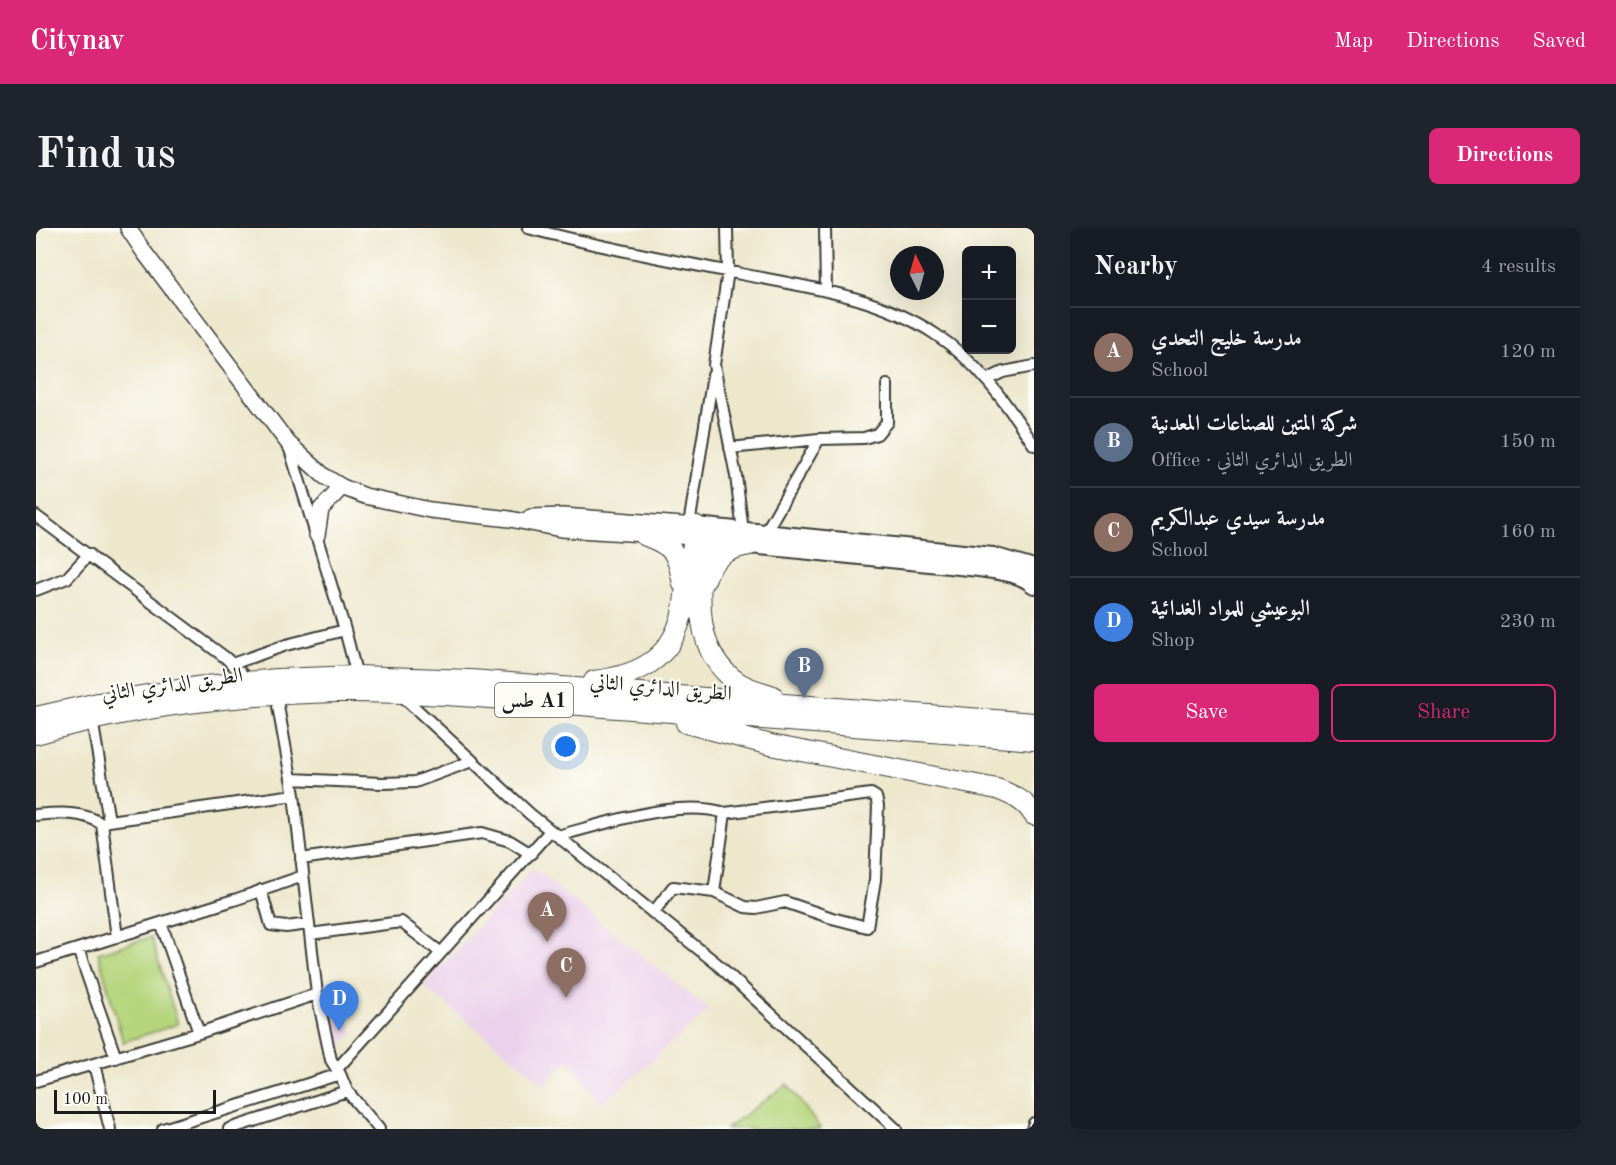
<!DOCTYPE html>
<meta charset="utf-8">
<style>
:root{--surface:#171b24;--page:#20242c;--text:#f1f3f6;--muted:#9ea1a6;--line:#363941;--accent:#db2777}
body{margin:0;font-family:"Old Standard TT",Amiri,serif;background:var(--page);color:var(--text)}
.controls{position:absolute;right:18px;top:18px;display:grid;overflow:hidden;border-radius:9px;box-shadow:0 6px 24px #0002}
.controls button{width:54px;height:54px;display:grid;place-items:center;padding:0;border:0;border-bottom:2px solid var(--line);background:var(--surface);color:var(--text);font:30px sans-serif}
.compass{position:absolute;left:854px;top:18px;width:54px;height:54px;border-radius:50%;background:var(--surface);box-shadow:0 6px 24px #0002;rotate:355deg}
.scale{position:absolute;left:18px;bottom:15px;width:162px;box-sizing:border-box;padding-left:6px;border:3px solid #1c1c1c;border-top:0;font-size:16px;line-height:21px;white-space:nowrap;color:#1c1c1c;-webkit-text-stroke:4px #fdfcf7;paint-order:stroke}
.you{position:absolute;left:530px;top:519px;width:21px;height:21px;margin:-15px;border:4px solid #fff;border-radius:50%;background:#1a73e8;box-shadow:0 0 0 9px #1a73e833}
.badge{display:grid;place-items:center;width:39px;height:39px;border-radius:50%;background:var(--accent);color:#fff;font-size:20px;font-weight:700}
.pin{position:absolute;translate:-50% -50px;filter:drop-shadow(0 2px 3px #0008)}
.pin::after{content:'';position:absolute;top:32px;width:21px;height:18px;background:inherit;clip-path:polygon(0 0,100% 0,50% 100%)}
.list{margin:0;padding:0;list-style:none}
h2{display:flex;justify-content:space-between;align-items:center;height:78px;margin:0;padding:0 24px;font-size:26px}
h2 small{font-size:20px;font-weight:400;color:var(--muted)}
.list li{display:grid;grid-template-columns:39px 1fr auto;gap:18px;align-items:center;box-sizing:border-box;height:90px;padding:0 24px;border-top:2px solid var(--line)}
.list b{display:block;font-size:22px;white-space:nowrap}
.list p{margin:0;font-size:20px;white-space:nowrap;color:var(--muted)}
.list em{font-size:20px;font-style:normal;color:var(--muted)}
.actions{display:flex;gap:12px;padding:18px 24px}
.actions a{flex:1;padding:14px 0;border:2px solid var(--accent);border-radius:9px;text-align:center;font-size:21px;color:var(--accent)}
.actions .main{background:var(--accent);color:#fff}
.map{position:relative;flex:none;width:998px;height:901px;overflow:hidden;border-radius:9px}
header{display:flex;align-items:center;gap:36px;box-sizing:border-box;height:84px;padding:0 30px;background:var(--accent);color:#fff}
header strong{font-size:28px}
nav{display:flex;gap:33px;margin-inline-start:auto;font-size:21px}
.intro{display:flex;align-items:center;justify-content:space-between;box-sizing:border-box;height:144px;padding:0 36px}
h1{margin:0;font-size:42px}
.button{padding:15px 27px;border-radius:9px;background:var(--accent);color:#fff;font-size:21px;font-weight:700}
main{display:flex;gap:36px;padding:0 36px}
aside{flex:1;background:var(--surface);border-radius:9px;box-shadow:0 6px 24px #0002}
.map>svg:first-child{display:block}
.built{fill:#ebd1eb}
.green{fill:#b5d57d;stroke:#68784c;stroke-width:1.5}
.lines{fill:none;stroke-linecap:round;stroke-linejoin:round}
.street-casing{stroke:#3b3a36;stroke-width:14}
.secondary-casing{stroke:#3b3a36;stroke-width:18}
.primary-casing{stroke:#3b3a36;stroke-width:20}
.highway-casing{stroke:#3b3a36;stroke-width:22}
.street{stroke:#fff;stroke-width:10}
.secondary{stroke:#fff;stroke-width:15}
.primary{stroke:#fff;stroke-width:16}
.highway{stroke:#fff;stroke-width:20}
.labels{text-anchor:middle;stroke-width:4.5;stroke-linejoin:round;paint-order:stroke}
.shield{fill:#fdfcf7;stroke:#605f5e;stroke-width:1.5}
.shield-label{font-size:20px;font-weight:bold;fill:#1c1c1c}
.street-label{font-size:21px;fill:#1c1c1c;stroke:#fdfcf7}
</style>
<header>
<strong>Citynav</strong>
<nav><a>Map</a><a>Directions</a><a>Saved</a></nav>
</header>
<div class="intro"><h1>Find us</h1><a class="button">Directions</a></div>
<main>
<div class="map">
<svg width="998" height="901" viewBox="0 0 998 901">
<rect width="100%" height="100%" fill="#fdfcf7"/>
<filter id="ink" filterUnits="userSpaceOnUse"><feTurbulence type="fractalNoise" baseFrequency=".0167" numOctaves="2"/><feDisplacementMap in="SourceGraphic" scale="12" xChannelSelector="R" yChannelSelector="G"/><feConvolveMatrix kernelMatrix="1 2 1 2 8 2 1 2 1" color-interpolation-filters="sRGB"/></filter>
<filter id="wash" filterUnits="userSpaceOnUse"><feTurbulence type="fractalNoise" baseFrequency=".008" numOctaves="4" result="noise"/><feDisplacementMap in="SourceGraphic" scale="24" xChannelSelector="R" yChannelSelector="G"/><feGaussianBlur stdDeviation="1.35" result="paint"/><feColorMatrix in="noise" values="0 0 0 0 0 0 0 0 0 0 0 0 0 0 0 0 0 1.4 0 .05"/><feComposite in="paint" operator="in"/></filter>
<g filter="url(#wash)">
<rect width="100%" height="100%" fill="#ede7cc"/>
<path class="built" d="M 497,640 L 673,782 L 566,877 L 532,831 L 509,856 L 387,758 Z
M 312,784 L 314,796 L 318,805 L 299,823 L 295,816 L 289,794 L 303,789 L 302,786 Z"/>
<path class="green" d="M 115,709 L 142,796 L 87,814 L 62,725 Z
M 751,856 L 785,901 L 690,901 Z"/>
</g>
<g filter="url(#ink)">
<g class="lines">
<g class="street-casing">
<path id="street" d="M 492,0 C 563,19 634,32 705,46 C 771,59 842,68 899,106 C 941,133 971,176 998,217
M 691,0 L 692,43 L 678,137 L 700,248 L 707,303
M 789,0 L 790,62
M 950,152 L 967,144 L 998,138
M 252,215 L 309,402 L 321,448
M 694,220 L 783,211 L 828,210 L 841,206 L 851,194 L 851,157
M 0,288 L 190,430 L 213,453
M 653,297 L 677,147
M 729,305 L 783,211
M 0,362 L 31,350 L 53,326
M 196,436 L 250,417 L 309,402
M 364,466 L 494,586 L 680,735 L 860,901
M 240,467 L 258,567 L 281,766 L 295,832 L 304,846 L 311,863 L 343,901
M 56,491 L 73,593
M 255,551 L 346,555 L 379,554 L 436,533
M 0,587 C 23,585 47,583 66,596 L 81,709
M 66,596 L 73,593 L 258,567
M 521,608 C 568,596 643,570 689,585 L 835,566 L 840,569 L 842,578 L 839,652 L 831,699 L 796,690 L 749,674 L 720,680 L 709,679 L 678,664
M 265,631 L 446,605 L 474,613 L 495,626
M 225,662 L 235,697 L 250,699 L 273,696
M 617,685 L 637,659 L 678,664 L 689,585
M 125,695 L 163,805
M 274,706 L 365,694 L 404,724
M 42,721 L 80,830
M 0,734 L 201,671 L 267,648
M 58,836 L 74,901
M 301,841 L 514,603
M 0,853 L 163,805 L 281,766
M 127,901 L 304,846
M 193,901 L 311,863
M 996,901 L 998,895"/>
</g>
<g class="secondary-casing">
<path id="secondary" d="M 92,0 L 108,24 L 252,215 L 288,248 L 306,259 L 329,268 L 394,282 L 474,291 L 525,301 L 658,309
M 495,289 L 527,288 L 660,298
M 281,307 L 285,281 L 306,259"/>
</g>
<g class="primary-casing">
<path id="primary" d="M 660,298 L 957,328 L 998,340
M 658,309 L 714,317 L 943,340 C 962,343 983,344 998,357"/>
</g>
<g class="highway-casing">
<path id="highway" d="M 608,307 C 639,319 641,324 647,356
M 668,319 C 663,366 656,425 703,455 C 712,461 726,464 737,468
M 669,352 C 676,329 691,321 714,317
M 558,453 C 600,448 633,433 645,390 C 648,380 649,368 650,358 C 653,338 657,318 660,298
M 0,489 L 62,475 L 160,459 L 241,451 L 321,448 L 435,452 L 998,495
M 650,495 L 735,517 L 961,561 C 976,567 989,572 998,587
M 0,506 C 94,479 201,466 299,464 C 398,463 497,474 596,481 C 730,492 864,502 998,512"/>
</g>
<use href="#street" class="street"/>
<use href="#secondary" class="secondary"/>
<use href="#primary" class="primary"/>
<use href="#highway" class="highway"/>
</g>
</g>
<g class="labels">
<rect class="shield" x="459" y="455" width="78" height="34" rx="4.5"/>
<g class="shield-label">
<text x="498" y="479">طس A1</text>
</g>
<g class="street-label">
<text transform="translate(136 456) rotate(-8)" y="7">الطريق الدائري الثاني</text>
<text transform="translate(625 459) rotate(5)" y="7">الطريق الدائري الثاني</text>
</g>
</g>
</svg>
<div class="controls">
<button>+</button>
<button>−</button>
</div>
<svg class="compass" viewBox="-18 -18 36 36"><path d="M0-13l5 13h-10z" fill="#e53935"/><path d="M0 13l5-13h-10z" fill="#9ea1a6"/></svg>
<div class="scale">100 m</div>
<div class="you"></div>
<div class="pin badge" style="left:511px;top:714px;background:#8d6e63">A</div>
<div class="pin badge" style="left:768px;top:470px;background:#5c6f8a">B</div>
<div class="pin badge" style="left:530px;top:770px;background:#8d6e63">C</div>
<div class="pin badge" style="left:303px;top:803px;background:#3f7fe0">D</div>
</div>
<aside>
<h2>Nearby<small>4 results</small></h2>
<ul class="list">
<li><span class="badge" style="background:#8d6e63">A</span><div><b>مدرسة خليج التحدي</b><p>School</p></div><em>120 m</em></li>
<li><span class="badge" style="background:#5c6f8a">B</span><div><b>شركة المتين للصناعات المعدنية</b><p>Office · الطريق الدائري الثاني</p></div><em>150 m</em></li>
<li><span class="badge" style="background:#8d6e63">C</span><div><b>مدرسة سيدي عبدالكريم</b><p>School</p></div><em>160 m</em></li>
<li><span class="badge" style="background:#3f7fe0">D</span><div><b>البوعيشي للمواد الغدائية</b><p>Shop</p></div><em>230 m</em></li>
</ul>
<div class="actions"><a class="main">Save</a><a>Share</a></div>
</aside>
</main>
